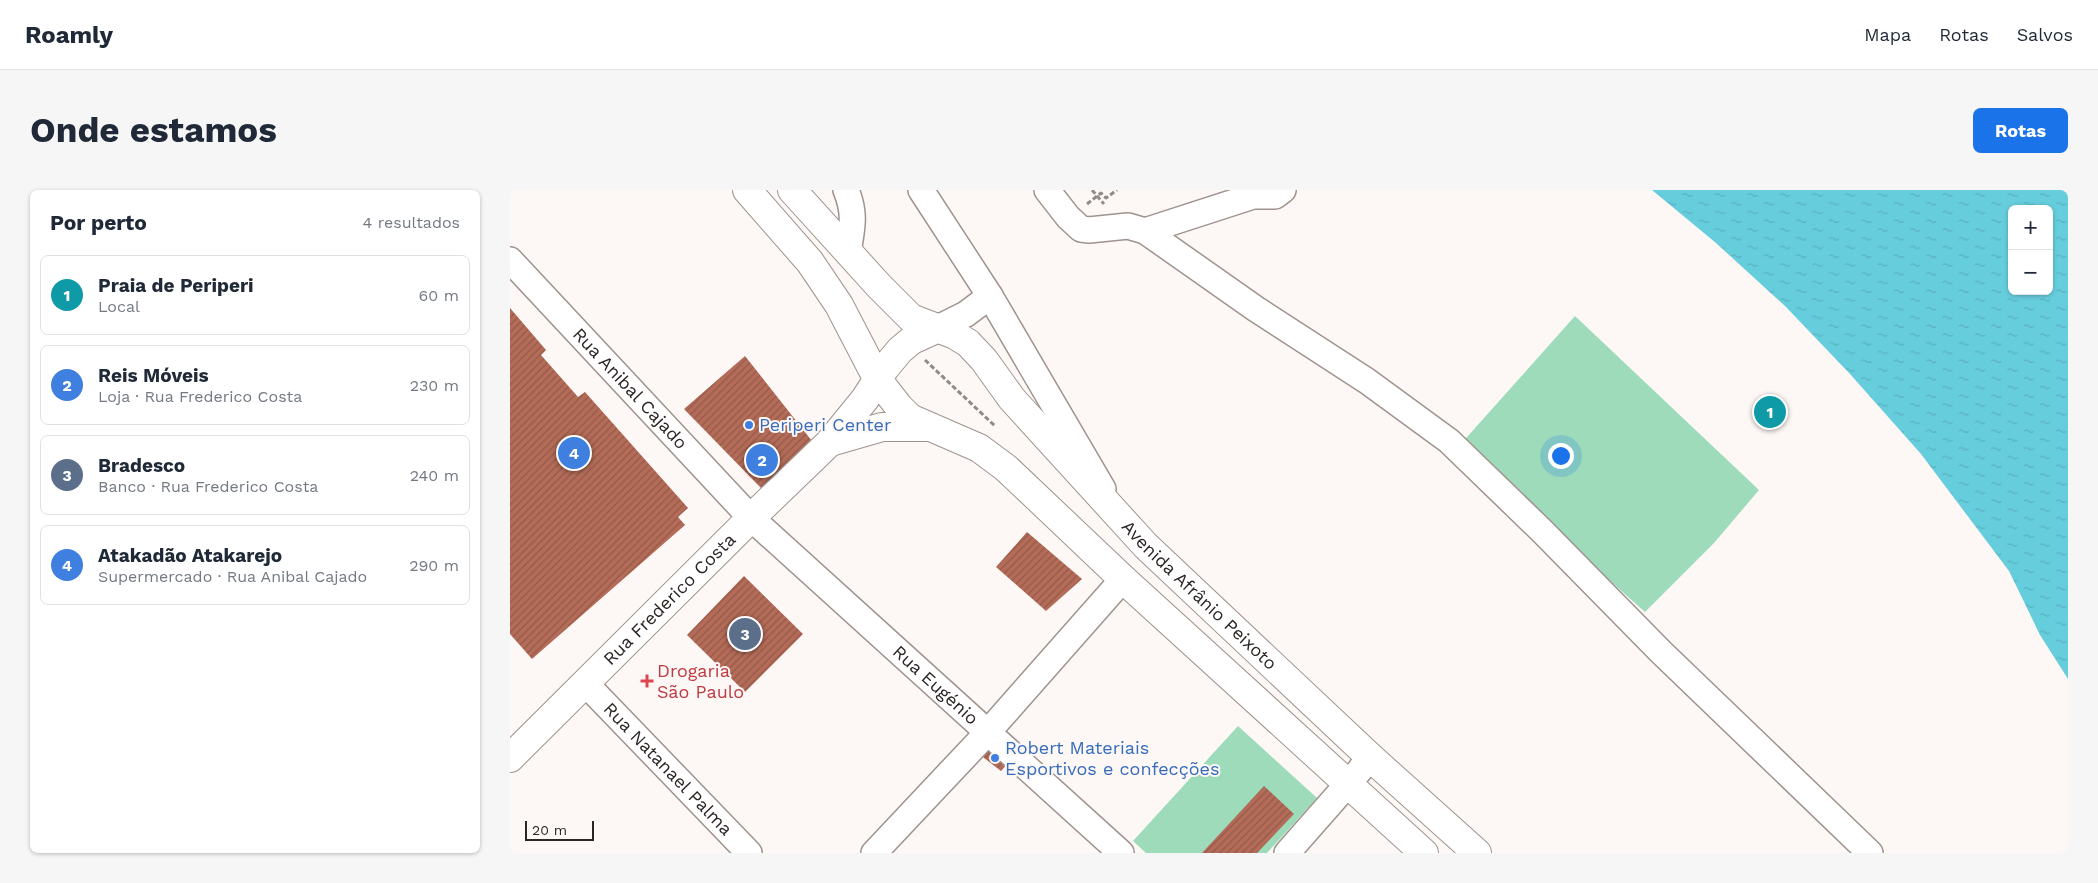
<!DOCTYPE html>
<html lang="pt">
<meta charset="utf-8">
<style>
:root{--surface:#fff;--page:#f6f6f7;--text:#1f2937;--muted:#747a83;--line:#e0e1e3;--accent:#1a73e8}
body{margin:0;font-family:"Work Sans",sans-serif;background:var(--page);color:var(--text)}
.controls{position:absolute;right:15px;top:15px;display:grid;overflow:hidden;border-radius:8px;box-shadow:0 1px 4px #0004}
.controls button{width:45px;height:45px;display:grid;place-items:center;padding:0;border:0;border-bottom:1px solid var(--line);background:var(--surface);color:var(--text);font:25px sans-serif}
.scale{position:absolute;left:15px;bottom:12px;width:69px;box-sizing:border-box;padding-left:5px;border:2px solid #2b2624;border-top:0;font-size:14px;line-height:18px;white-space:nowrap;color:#2b2624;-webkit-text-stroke:4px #fdf8f5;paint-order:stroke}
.you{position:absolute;left:1050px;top:265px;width:18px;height:18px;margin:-12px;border:4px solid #fff;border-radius:50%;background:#1a73e8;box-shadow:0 0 0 8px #1a73e833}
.badge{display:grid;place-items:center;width:32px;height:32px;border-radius:50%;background:var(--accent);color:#fff;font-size:16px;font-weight:700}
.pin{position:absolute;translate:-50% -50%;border:2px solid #fff;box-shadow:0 1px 5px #0006}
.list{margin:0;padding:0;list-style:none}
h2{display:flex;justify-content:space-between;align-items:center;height:65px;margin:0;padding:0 20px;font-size:21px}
h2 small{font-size:16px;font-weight:400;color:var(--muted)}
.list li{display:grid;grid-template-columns:32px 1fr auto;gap:15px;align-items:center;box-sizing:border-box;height:80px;margin:0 10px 10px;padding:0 10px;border:1px solid var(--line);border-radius:8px}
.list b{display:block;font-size:19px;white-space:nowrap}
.list p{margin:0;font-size:16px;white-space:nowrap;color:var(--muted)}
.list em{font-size:16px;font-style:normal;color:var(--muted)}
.map{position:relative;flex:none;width:1558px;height:663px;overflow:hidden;border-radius:8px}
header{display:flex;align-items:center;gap:30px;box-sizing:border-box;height:70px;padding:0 25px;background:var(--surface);border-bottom:1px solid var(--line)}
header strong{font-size:24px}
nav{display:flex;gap:28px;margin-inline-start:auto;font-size:18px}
.intro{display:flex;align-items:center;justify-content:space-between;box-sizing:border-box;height:120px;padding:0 30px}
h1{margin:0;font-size:35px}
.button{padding:12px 22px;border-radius:8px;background:var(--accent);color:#fff;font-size:18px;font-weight:700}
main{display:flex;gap:30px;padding:0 30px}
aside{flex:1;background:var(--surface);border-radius:8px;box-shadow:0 1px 4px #0004}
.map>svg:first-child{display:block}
.green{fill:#9ddbbb}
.water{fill:url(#water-ripples);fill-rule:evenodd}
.building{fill:url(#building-hatch)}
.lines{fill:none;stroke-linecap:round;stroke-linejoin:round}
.minor-casing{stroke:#a0938e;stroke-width:28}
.major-casing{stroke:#a0938e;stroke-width:30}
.path{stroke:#908b88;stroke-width:3;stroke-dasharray:5 2.5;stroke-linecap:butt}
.minor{stroke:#fff;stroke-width:25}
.major{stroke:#fff;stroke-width:28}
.shop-dot{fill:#3f7fe0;stroke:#fdf8f5;stroke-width:2}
.health-dot{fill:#e0444e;stroke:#fdf8f5;stroke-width:2}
.labels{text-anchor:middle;stroke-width:4;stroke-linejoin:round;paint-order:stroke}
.street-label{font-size:18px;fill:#2b2624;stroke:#fdf8f5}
.shop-label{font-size:18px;fill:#366cbe;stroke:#fdf8f5;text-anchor:start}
.health-label{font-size:18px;fill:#be3a42;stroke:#fdf8f5;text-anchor:start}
</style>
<header>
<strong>Roamly</strong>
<nav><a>Mapa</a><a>Rotas</a><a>Salvos</a></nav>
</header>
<div class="intro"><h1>Onde estamos</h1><a class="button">Rotas</a></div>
<main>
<aside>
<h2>Por perto<small>4 resultados</small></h2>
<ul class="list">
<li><span class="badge" style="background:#0f9aa8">1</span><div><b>Praia de Periperi</b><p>Local</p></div><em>60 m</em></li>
<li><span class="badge" style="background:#3f7fe0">2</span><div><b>Reis Móveis</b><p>Loja · Rua Frederico Costa</p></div><em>230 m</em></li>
<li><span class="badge" style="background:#5c6f8a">3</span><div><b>Bradesco</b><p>Banco · Rua Frederico Costa</p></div><em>240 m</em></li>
<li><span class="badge" style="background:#3f7fe0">4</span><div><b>Atakadão Atakarejo</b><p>Supermercado · Rua Anibal Cajado</p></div><em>290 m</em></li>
</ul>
</aside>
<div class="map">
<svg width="1558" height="663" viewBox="0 0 1558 663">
<defs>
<pattern id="water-ripples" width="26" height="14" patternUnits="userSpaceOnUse" patternTransform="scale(1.25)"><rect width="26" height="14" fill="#66cddd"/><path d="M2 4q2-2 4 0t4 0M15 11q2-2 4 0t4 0" fill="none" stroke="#59b0be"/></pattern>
<pattern id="building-hatch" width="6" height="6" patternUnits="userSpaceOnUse" patternTransform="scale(1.25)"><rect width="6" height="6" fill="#b46c58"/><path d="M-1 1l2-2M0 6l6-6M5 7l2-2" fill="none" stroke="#935949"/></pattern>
</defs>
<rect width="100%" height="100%" fill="#fdf8f5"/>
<path class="green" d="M 1065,126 L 1249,300 L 1204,353 L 1135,422 L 949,256 Z
M 728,536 L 807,608 L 757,663 L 636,663 L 623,651 Z"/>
<path class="water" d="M 1142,0 L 1558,0 L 1558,489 L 1530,445 L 1499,381 L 1411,264 L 1340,184 L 1275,116 L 1206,53 ZM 1502,19 L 1539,19 L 1539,101 L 1502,101 Z"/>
<path class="building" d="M 0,118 L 36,160 L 31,165 L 68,207 L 75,202 L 178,318 L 168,327 L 175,335 L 22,469 L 0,444 Z
M 235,166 L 302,251 L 251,298 L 174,219 Z
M 517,342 L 572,389 L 536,421 L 486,377 Z
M 234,386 L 293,444 L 235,502 L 177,445 Z
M 483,557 L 499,572 L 491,581 L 469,564 Z
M 754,596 L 784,624 L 747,663 L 692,663 Z"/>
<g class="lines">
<g class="minor-casing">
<g id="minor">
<path d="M 336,0 C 346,24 342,38 338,62"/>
<path d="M 411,0 L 480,106 L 593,299"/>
<path d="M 537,0 L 558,27 L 571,39 L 579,40 L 618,36 L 635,41 L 746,119 L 857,191 L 939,251 L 1032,341 L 1151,462 L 1360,663"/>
<path d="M 635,41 L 743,6 L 765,6 L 773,0"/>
<path id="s1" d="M 0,70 L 241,328 L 611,663"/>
<path d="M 426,139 L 456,124 L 480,106"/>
<path id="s2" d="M 76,494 L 239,663"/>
<path d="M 364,663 L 478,542 L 613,389"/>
<path d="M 777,663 L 850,580 L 859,566"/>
</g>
</g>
<g class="major-casing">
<g id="major">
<path d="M 237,0 L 300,72 L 329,115 L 368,190 L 389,217 L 400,228 L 469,258 L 496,278 L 613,389 L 914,663"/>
<path id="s3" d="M 282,0 L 369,96 L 401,128 L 445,145 L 458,153 L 474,170 L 502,209 L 636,356 L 859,566 L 967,663"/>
<path d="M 320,252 L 372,237 L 417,237"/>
<path id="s4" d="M 0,568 L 241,328 L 320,252 L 355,209 L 375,178 L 390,160 L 402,150 L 426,139"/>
</g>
</g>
<path class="path" d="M 582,0 L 594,14
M 577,14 L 591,3 L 596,8 L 607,0
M 415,170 L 485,236"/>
<use href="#minor" class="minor"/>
<use href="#major" class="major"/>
</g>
<g class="shop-dot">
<circle cx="239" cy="235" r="5"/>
<circle cx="485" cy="568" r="5"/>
</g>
<path class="health-dot" d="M134.5 483.5h5v5h5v5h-5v5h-5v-5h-5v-5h5z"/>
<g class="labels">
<g class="street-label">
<text dy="6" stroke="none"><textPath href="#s1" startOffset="176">Rua Anibal Cajado</textPath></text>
<text dy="6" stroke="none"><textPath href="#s3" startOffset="580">Avenida Afrânio Peixoto</textPath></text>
<text dy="6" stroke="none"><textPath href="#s4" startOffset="225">Rua Frederico Costa</textPath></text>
<text dy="6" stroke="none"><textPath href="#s1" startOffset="602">Rua Eugénio</textPath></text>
<text dy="6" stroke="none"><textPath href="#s2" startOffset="118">Rua Natanael Palma</textPath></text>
</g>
<g class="shop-label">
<text x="249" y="241">Periperi Center</text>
<text x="495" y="564">Robert Materiais<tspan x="495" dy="21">Esportivos e confecções</tspan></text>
</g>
<g class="health-label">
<text x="147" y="487">Drogaria<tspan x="147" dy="21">São Paulo</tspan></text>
</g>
</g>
</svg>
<div class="controls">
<button>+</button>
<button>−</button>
</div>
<div class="scale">20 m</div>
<div class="you"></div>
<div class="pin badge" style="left:1260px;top:222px;background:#0f9aa8">1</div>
<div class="pin badge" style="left:252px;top:270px;background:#3f7fe0">2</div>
<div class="pin badge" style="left:235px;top:444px;background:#5c6f8a">3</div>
<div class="pin badge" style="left:64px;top:263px;background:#3f7fe0">4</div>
</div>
</main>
